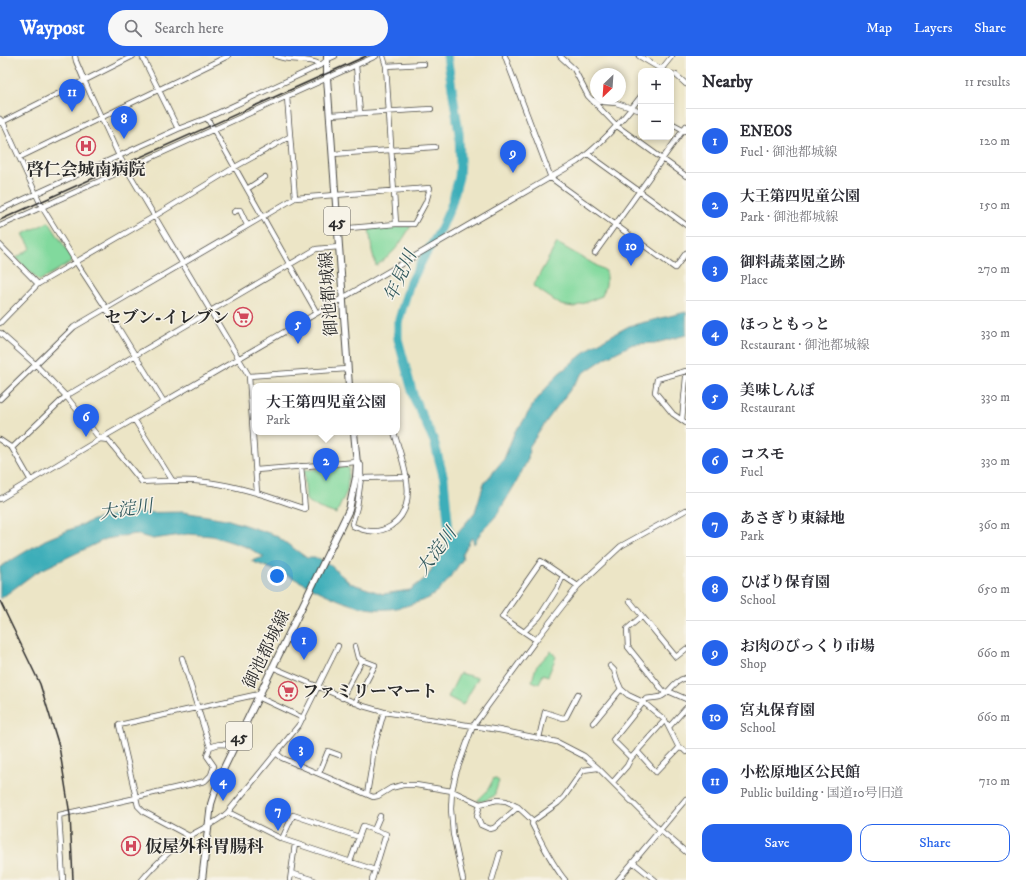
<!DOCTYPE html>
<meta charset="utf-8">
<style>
:root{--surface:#fff;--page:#f7f7f7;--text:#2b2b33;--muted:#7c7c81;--line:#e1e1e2;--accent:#2563eb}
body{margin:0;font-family:"IM FELL DW Pica","Noto Serif JP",serif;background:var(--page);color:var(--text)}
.controls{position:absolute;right:12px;top:12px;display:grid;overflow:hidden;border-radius:8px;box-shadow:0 2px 6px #0003}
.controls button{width:36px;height:36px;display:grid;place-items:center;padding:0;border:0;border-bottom:1px solid var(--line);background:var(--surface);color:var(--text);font:20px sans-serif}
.compass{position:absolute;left:590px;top:12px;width:36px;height:36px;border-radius:50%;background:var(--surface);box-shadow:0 2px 6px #0003;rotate:205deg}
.you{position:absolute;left:277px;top:520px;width:14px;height:14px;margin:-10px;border:3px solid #fff;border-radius:50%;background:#1a73e8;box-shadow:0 0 0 6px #1a73e833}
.badge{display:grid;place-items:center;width:26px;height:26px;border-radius:50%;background:var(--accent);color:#fff;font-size:13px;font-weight:700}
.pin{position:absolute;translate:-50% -33px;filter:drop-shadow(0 1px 2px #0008)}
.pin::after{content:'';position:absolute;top:21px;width:14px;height:12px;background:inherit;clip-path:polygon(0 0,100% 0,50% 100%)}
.popup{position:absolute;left:252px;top:327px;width:148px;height:52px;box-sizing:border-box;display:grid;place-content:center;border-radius:8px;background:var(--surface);filter:drop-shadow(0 1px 3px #0005);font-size:13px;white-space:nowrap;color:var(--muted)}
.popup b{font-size:15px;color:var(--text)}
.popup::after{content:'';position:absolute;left:50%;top:100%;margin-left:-8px;border:8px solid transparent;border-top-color:var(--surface)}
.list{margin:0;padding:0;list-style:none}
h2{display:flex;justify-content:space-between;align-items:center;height:52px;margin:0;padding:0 16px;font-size:17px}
h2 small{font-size:13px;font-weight:400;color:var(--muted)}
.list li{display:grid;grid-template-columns:26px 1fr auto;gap:12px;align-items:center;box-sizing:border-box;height:64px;padding:0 16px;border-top:1px solid var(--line)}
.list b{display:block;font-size:15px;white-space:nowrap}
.list p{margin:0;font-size:13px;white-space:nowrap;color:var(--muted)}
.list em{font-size:13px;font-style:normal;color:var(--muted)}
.actions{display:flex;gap:8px;padding:12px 16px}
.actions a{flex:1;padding:9px 0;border:1px solid var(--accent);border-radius:12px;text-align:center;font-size:14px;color:var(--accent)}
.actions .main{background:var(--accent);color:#fff}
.icon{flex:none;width:22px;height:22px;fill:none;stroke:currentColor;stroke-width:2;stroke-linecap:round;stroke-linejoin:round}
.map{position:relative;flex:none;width:686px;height:824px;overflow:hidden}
header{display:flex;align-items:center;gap:24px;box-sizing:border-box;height:56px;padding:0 20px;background:var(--accent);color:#fff}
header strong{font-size:19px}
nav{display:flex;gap:22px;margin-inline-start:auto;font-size:14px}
.search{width:280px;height:36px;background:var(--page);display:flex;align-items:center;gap:10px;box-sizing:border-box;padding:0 14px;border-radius:22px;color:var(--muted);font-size:15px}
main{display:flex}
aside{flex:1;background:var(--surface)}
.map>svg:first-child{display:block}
.green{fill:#81d99d;stroke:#568264}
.water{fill:#3eaeb9;stroke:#346c72}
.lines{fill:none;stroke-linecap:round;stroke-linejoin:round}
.river{stroke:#3eaeb9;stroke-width:9}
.minor-casing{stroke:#484742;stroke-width:6}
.major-casing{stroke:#484742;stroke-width:8}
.minor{stroke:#fff;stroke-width:4.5}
.major{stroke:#fff;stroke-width:6}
.rail{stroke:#2b2b2b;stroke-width:1.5}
.labels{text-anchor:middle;stroke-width:3;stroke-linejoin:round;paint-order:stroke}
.shield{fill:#f7f3e8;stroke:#686764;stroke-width:1}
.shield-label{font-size:16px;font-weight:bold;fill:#2b2b2b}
.poi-label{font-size:17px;font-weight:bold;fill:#2b2b2b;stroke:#f7f3e8;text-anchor:start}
.street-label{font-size:17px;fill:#2b2b2b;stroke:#f7f3e8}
.water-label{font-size:18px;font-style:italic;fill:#32595d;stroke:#f7f3e8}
</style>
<header>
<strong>Waypost</strong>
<div class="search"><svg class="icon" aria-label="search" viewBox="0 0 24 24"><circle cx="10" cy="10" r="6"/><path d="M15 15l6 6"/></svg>Search here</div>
<nav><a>Map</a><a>Layers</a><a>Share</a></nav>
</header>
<main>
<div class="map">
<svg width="686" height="824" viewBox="0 0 686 824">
<rect width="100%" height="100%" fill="#f7f3e8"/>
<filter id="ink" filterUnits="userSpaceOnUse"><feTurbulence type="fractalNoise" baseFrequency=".025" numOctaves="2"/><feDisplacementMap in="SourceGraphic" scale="8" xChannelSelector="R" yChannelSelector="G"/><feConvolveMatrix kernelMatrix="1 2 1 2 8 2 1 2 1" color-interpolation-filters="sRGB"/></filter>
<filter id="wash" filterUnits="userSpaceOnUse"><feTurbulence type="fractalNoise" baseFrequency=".012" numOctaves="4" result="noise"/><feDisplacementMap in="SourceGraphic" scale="16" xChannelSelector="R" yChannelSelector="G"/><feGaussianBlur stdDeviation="0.9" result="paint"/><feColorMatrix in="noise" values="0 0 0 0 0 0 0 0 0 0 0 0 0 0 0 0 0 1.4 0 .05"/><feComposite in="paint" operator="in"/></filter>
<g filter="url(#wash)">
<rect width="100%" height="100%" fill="#ece5c6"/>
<path class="green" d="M 49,166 L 72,202 L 71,206 L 39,225 L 16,202 L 31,192 L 23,178 Z
M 411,170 C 399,190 395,196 376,210 L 372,195 L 369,172 Z
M 557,187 L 606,215 L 606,229 L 602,240 L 574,251 L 561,249 L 533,230 Z
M 349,411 L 347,435 L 336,458 L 319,452 L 306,444 L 304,414 Z
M 551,595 L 556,601 L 548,620 L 543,618 L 539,628 L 532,625 L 536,611 Z
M 460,617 L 478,622 L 463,649 L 448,641 Z
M 494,722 L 499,725 L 494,740 L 484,745 L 477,745 L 487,735 Z"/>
<path class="water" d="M 686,256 L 686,279 L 656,287 L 633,288 L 607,301 L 582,318 L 548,363 L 529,391 L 528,403 L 517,425 L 497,459 L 481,476 L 474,488 L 472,481 L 462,499 L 463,503 C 453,517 444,533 429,542 C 425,544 419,546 415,547 C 368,565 332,541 291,521 C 278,515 264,510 251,505 L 264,501 L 247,491 L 212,480 L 188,478 L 153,483 L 135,478 L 106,483 L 35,517 L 0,543 L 0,511 L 45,484 L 93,464 L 124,457 L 183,456 L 226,463 L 275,479 L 307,502 L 316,502 L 329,508 L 350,527 L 383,538 L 410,534 L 427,521 L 442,495 L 475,456 L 484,427 L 504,403 L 515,375 L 522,367 L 534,347 L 558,318 L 594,289 L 629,270 Z"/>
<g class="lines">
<path class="river" d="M 447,0 L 459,77 L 460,105 L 459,121 L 451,150 L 441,173 L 423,203 L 409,230 L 398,267 L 398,283 L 414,342 L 434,385 L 444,423 L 451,496"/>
</g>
</g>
<g filter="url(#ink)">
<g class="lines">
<g class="minor-casing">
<path id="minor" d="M 75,0 L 76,5 L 84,24 L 119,100 L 249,320 L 257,437
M 142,0 L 178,73
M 276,0 C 290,6 308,1 321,9
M 383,0 L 386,10 L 424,8
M 505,0 L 551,122 L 675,212 L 686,197
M 560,0 L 574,13 L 588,40 L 617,70 L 686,120
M 639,0 L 664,15
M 356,9 L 360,57
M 660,15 L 672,0
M 671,18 L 676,19 L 686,28
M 287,41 L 295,142
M 592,44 L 603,46 L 616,47 L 641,55
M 330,59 L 431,53
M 207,62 L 317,257
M 0,63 L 3,66 L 42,151 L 76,206 L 106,252 L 164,346
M 0,67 L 133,0
M 671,67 L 686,75
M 333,98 L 435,91
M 588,98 L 686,169
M 20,101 L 228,0
M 247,133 L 265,121
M 0,154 L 178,73 L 207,62 L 321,9 L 328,3 L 335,0
M 234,156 L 238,154 L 240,154 L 247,169
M 0,170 L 376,0
M 338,173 L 396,168 L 386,10
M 0,189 L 38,228
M 595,197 L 686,70
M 0,267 L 38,228 L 155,160 L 235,111 L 289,81
M 0,277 L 35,308 L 66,340 L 100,383 L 108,384 L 142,426 C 167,425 194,423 219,428 C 248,433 276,443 305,453 L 301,410
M 686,315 L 657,323 L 655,336 L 673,358 L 686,367
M 249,320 L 347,313
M 0,343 L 74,271 L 295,142 L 430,132 L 426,146 L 414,168 L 396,168
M 134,363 L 172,424
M 682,364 L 686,321
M 394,376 C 402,405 422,449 391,470 C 378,478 366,476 353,470 L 352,468 L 357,451 L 361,422 L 407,421
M 0,384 L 12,392 L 31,425
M 12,392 L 66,340 L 316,193 L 339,191
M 256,414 L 357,406 L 361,409 L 361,422
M 0,443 L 100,383 L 577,106 C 603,87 622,65 641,40
M 630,545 L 642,560
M 524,576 L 539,561 L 557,533 L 563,520
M 536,584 L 502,561 L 541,505 L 578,530
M 610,610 L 614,614 L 617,624 L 621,633 L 628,639 L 643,646 L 665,664 L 679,692 L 683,693 L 686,696
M 272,611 L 363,650 L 384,656 L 499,674 L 557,686 L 584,700 L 598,712 L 660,774 L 686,796
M 668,635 L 686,643
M 665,637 L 628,591 L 627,573 L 642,560 L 676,601 L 686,593
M 258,641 L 303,662
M 342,642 L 362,604 L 358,602 L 355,590
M 355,647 L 375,609 L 362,604
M 593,667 L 621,633
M 669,671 L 686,652
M 539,682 L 545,656 L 563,662 L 566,661 L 578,638
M 210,691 L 219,688 L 235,689
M 637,695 L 656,716 L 679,692
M 276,697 L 282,702 L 373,741 L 378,740 L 391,732 L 403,729 L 416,729 L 452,735 L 480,748 L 497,744 L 506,745 L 518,751 L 533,765 L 558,747 L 564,741 L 583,714 L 598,712
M 631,702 L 613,684 L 646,643 C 650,642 656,642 660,641 C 670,638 672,625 686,622
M 297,709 L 304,693
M 319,717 L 328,695 L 339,699
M 613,726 L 627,710 L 631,702 L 665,664
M 367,738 L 372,708 L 373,695 L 384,656
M 136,741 L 205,725 L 211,719 L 214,710 L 207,700 L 210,691 L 182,602
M 480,748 L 477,760 L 481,769 L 490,773 L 494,772 L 518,751
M 228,756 L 282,783 L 375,814 L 372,824
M 533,765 L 532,768 C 542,787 551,807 565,824
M 374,774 L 380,760
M 189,780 L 144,756 L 138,750 L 119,669 L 259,638
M 359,781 L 363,770 L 386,778 L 375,814
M 282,783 L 293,759 L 359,781 L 350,806
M 633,806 L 655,824
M 291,817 L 314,824
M 63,824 L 59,759 L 136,742
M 142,824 C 153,810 178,787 193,778 C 205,771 218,766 228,756 L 299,669 L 338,590
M 290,824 L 295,788
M 463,824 L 453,778 L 451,753 L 452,735 L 456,717 L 473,670 L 536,584 L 578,530 L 621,490 L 686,454
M 492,824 L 500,797
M 618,824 L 686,743"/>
</g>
<g class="major-casing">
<path id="major" d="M 327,0 L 327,22 L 349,330
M 202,824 L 211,748 L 220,720 L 349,454 L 356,421 L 357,408 L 354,376"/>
</g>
<use href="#minor" class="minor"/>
<use href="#major" class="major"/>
<path class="rail" d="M 0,164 L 366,0
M 0,545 L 40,628 L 59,690 L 70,759 L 73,824"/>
</g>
</g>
<defs>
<g id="hospital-ring" transform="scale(1)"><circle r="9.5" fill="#f7f3e8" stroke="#d1495b" stroke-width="1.5"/><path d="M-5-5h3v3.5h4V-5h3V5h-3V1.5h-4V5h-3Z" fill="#d1495b"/></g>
<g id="supermarket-ring" transform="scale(1)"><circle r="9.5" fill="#f7f3e8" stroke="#d1495b" stroke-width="1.5"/><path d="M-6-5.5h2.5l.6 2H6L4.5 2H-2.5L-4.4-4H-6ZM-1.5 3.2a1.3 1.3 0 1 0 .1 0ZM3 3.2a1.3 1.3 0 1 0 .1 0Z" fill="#d1495b"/></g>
</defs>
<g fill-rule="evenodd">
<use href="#hospital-ring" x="86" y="90"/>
<use href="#supermarket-ring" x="243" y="261"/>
<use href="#supermarket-ring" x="288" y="635"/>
<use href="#hospital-ring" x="131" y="790"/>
</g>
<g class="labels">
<g class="shield">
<rect x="324" y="151" width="26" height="28" rx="3"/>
<rect x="226" y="666" width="26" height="28" rx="3"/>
</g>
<g class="shield-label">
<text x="337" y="171">45</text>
<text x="239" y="686">45</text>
</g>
<g class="poi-label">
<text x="86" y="119" text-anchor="middle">啓仁会城南病院</text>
<text x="229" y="267" text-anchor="end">セブン-イレブン</text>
<text x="302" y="641">ファミリーマート</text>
<text x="145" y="796">仮屋外科胃腸科</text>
</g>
<g class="street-label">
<text transform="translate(328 238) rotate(-94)" y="6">御池都城線</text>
<text transform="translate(266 593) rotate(-64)" y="6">御池都城線</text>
</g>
<g class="water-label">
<text transform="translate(400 220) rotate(-66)" y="6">年見川</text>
<text transform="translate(126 453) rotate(-8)" y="6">大淀川</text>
<text transform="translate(436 495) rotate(-53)" y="6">大淀川</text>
</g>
</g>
</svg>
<div class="controls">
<button>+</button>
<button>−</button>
</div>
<svg class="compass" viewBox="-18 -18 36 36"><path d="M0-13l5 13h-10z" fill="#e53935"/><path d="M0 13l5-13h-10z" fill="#7c7c81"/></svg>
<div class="you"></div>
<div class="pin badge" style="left:304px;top:604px">1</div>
<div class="pin badge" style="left:326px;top:425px">2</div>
<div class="popup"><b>大王第四児童公園</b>Park</div>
<div class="pin badge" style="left:301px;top:713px">3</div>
<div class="pin badge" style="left:223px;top:745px">4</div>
<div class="pin badge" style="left:298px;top:288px">5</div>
<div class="pin badge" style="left:86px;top:381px">6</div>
<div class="pin badge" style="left:278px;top:775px">7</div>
<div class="pin badge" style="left:124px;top:83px">8</div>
<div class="pin badge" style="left:513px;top:117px">9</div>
<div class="pin badge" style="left:631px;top:210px">10</div>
<div class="pin badge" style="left:72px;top:56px">11</div>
</div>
<aside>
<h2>Nearby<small>11 results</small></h2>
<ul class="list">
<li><span class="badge">1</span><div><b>ENEOS</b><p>Fuel · 御池都城線</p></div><em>120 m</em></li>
<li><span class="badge">2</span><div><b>大王第四児童公園</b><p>Park · 御池都城線</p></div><em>150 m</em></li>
<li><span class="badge">3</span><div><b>御料蔬菜園之跡</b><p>Place</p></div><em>270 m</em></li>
<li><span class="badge">4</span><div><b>ほっともっと</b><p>Restaurant · 御池都城線</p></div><em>330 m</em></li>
<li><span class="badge">5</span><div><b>美味しんぼ</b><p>Restaurant</p></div><em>330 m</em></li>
<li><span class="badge">6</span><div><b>コスモ</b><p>Fuel</p></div><em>330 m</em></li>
<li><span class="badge">7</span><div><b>あさぎり東緑地</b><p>Park</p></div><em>360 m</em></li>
<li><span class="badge">8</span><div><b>ひばり保育園</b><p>School</p></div><em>650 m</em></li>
<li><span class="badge">9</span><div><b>お肉のびっくり市場</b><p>Shop</p></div><em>660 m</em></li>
<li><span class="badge">10</span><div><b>宮丸保育園</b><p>School</p></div><em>660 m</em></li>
<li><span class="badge">11</span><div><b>小松原地区公民館</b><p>Public building · 国道10号旧道</p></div><em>710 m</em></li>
</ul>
<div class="actions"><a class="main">Save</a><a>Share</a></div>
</aside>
</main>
